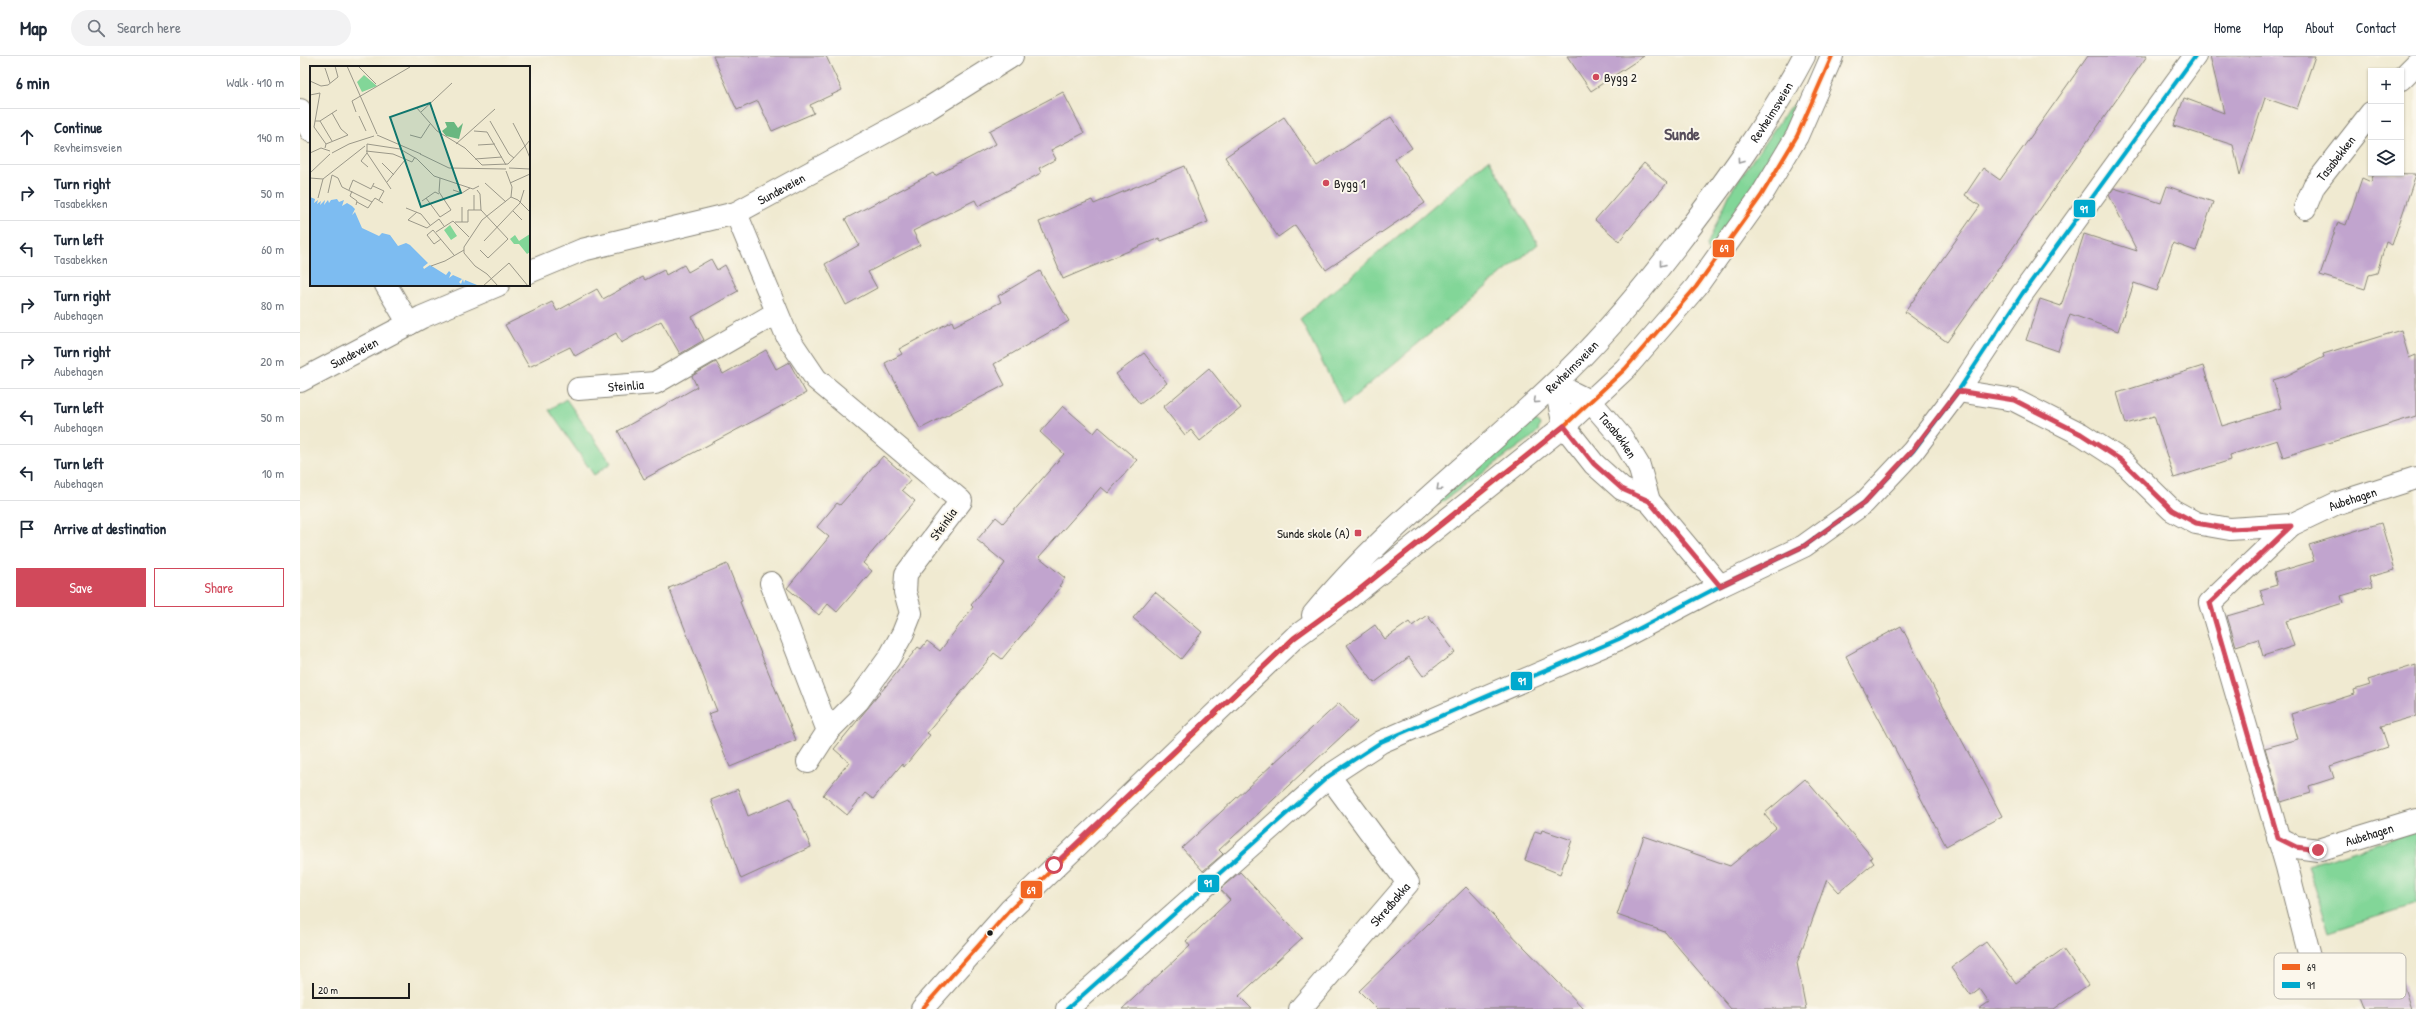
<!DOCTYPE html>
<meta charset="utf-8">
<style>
:root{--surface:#fff;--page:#f2f2f3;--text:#1f2937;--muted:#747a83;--line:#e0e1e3;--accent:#d1495b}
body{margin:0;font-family:"Patrick Hand",sans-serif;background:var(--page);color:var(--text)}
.controls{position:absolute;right:12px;top:12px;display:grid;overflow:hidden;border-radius:0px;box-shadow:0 1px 3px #0004}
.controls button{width:36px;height:36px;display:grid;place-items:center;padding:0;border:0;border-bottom:1px solid var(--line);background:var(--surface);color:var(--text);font:20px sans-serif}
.scale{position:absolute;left:12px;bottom:10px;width:98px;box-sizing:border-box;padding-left:4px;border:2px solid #1c1c1c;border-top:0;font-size:11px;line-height:14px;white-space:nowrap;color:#1c1c1c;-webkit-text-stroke:3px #fbf7ec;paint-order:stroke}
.stop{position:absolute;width:12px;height:12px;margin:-9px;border:3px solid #d1495b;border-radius:50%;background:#fff}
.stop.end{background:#d1495b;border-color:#fff;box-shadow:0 1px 4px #0008}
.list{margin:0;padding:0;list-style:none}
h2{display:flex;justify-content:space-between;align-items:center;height:52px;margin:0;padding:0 16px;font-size:17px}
h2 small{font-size:13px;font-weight:400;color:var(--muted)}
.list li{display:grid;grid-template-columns:26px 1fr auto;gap:12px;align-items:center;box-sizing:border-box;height:56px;padding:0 16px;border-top:1px solid var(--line)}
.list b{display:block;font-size:15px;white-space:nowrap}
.list p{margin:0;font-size:13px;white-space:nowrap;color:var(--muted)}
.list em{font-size:13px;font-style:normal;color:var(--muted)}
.actions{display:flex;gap:8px;padding:12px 16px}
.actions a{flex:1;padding:9px 0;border:1px solid var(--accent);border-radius:0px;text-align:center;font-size:14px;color:var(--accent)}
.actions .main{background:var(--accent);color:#fff}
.icon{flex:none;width:22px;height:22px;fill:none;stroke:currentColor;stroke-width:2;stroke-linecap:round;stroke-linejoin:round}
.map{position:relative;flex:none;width:2116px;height:953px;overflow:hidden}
header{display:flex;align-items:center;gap:24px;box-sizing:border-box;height:56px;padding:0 20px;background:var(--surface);border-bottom:1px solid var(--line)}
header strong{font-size:19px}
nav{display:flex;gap:22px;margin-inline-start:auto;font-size:14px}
.search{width:280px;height:36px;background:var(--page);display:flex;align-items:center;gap:10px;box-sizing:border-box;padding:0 14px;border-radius:22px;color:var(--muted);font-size:15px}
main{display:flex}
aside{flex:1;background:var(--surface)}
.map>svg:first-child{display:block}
.green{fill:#82d698;stroke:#4f795a}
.building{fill:#c1a4ce}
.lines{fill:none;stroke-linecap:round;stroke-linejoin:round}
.minor-casing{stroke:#868376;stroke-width:24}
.primary-casing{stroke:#868376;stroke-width:24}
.minor{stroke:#fff;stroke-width:22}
.primary{stroke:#fff;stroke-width:22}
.bus-1-casing{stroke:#fbf7ec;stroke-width:7}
.bus-2-casing{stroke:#fbf7ec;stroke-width:7}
.bus-1{stroke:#f26522;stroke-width:4}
.bus-2{stroke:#00a9ce;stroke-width:4}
.oneway{stroke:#999}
.route{stroke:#d1495b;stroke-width:5}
.poi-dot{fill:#d1495b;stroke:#fbf7ec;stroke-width:1.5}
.bus-dot{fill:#1c1c1c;stroke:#fbf7ec;stroke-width:1.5}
.labels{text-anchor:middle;stroke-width:4;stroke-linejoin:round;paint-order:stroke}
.poi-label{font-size:13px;fill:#1c1c1c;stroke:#fbf7ec;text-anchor:start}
.street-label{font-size:13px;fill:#1c1c1c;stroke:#fbf7ec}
.district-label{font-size:17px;font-weight:bold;fill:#564c5a;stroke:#fbf7ec}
.inset-road{fill:none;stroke:#9b9889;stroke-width:1}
.view{fill:#0f766e;fill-opacity:0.15;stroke:#0f766e;stroke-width:2}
.inset-edge{fill:none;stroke:#1c1c1c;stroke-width:2}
.key{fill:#fbf7ec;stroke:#b8b5ae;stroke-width:1}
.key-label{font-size:11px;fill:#1c1c1c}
.line-badge{stroke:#fbf7ec;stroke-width:1.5}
.badge-label{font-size:11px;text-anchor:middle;font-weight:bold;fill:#fff}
</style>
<header>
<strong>Map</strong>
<div class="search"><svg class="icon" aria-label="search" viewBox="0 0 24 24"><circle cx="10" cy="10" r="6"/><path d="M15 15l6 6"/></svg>Search here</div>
<nav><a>Home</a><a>Map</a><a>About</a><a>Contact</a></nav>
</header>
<main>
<aside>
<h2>6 min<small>Walk · 410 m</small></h2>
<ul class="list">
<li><svg class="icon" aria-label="ahead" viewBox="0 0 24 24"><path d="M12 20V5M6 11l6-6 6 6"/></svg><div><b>Continue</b><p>Revheimsveien</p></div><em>140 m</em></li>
<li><svg class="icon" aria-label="right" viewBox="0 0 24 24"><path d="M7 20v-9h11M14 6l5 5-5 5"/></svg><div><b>Turn right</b><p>Tasabekken</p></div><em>50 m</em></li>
<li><svg class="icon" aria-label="left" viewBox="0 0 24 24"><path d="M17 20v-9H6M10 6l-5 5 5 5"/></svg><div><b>Turn left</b><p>Tasabekken</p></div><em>60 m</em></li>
<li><svg class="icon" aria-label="right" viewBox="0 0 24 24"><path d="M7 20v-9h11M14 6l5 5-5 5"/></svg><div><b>Turn right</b><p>Aubehagen</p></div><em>80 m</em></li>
<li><svg class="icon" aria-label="right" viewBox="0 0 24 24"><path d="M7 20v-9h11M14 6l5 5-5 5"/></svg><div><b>Turn right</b><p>Aubehagen</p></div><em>20 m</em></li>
<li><svg class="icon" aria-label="left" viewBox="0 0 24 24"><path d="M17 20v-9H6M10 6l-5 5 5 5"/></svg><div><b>Turn left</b><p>Aubehagen</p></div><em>50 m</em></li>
<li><svg class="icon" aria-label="left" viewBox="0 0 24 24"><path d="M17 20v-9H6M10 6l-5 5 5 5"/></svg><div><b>Turn left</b><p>Aubehagen</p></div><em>10 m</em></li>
<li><svg class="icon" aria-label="arrive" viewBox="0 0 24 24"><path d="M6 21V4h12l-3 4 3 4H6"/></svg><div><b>Arrive at destination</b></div></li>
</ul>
<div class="actions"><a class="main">Save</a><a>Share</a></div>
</aside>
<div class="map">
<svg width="2116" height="953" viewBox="0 0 2116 953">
<rect width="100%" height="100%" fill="#fbf7ec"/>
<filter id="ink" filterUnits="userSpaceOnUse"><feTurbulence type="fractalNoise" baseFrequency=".025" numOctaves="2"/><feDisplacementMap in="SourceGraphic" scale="8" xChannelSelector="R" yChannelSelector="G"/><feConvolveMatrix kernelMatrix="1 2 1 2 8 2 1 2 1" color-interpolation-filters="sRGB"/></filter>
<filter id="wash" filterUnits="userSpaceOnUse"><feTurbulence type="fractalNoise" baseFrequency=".012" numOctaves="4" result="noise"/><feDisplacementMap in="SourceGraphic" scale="16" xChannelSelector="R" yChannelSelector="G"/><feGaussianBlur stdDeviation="0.9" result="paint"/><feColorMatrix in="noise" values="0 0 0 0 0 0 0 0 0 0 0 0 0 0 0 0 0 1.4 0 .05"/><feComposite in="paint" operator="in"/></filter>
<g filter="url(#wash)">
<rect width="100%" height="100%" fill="#f0ead1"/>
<path class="green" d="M 1500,44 L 1501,45 L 1499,53 L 1461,122 L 1411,194 L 1408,194 L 1407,189 L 1431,135 L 1489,52 Z
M 1189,103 L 1238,188 L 1044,349 L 1000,263 Z
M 266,343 L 311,407 L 294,419 L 249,354 Z
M 1236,365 L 1240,369 L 1238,375 L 1231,382 L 1139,448 L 1134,447 L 1229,366 Z
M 2116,775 L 2116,848 L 2029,876 L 2008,809 Z"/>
<g id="blocks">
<path class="building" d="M 413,0 L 526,0 L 542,34 L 510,49 L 514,57 L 472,75 L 458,45 L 437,54 Z
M 1267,0 L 1344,0 L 1291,35 Z
M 1788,0 L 1847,0 L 1647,286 L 1605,256 L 1680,150 L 1665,139 L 1683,112 L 1700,124 Z
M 1910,0 L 2015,0 L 1997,53 L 1965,42 L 1940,119 L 1933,89 L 1874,70 L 1884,42 L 1924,57 Z
M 763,36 L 784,77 L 751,94 L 756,103 L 739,112 L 741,117 L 678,150 L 675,144 L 613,175 L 620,189 L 568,216 L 577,232 L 546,249 L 525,208 L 559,189 L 545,163 L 633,117 L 635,120 L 696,88 L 689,75 Z
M 984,61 L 1017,110 L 1091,61 L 1112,92 L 1095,103 L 1125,147 L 1026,214 L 995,169 L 978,181 L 925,101 Z
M 1344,107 L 1367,127 L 1319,185 L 1295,164 Z
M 885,110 L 908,166 L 861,185 L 859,182 L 763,223 L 739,166 L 792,144 L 794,148 Z
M 2074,117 L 2116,118 L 2092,189 L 2086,186 L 2077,217 L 2069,219 L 2065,233 L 2020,219 L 2038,166 L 2046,169 L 2062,122 L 2071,126 Z
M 1867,130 L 1913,146 L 1896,195 L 1873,187 L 1857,235 L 1834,227 L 1818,275 L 1770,258 L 1758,295 L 1726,284 L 1740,243 L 1761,250 L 1784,178 L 1837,195 L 1809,139 L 1814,132 L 1861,147 Z
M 411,203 L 417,214 L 425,209 L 438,235 L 392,261 L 404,284 L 380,298 L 361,265 L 321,287 L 316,277 L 275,300 L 270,291 L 229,311 L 205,269 L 252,246 L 257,255 L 297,233 L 303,243 L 343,221 L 345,224 L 364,214 L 366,219 L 384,209 L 388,216 Z
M 740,215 L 769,265 L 694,308 L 705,329 L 620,373 L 585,307 L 602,298 L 599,293 L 652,265 L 654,270 L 701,246 L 698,240 Z
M 2101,274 L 2109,302 L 2116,299 L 2116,360 L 1983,401 L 1977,384 L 1930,399 L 1931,404 L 1874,422 L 1854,360 L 1826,368 L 1817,337 L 1903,310 L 1922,370 L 1981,352 L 1973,324 L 1986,320 L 2024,301 L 2023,298 Z
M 466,294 L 476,313 L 489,306 L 506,337 L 344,423 L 318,375 L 397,331 L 392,320 L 416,306 L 423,318 Z
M 844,297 L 867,327 L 840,348 L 816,318 Z
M 909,312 L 941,352 L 900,385 L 891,374 L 885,379 L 863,351 Z
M 763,350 L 794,377 L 799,371 L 837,404 L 808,437 L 801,431 L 739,501 L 765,522 L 759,530 L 761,531 L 702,603 L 694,597 L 627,677 L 630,679 L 604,711 L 602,708 L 573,743 L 565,737 L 547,759 L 523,739 L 549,706 L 534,693 L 618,591 L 621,593 L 627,585 L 640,595 L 673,551 L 671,549 L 703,510 L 705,507 L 677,484 L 696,461 L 703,467 L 764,398 L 740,376 Z
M 583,400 L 611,424 L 602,434 L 615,445 L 563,507 L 572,515 L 537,556 L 528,548 L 519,559 L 487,532 L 529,481 L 517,471 L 537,447 L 540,449 Z
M 2081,467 L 2095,514 L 2069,521 L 2072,531 L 2041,540 L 2043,547 L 1986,565 L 1994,590 L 1963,600 L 1958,583 L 1936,590 L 1927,560 L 1965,549 L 1960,534 L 1977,529 L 1974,517 L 2014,505 L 2009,489 Z
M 427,508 L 442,545 L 440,546 L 496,684 L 430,711 L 408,658 L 417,655 L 369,532 Z
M 855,536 L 902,576 L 881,603 L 833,562 Z
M 1127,559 L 1155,596 L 1123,620 L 1109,601 L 1074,627 L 1047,589 L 1075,569 L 1085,583 L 1109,566 L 1112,570 Z
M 1601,570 L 1702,760 L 1646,790 L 1546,600 Z
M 2116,609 L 2116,660 L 2081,670 L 2088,691 L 2030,710 L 2034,722 L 2009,730 L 2011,737 L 1981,746 L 1965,692 L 1998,683 L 1991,658 L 2055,638 L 2054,634 L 2070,629 L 2068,624 Z
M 1039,647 L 1057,666 L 919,794 L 923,798 L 903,815 L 882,792 Z
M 1505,723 L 1572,801 L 1570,802 L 1574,807 L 1539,836 L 1527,823 L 1497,907 L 1506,953 L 1431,953 L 1365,876 L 1317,859 L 1344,780 L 1430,810 L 1476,772 L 1464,758 Z
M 438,733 L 448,760 L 490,742 L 511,791 L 441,823 L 411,744 Z
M 1242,774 L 1272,784 L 1260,818 L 1225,804 L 1235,775 L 1241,777 Z
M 940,816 L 1002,882 L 939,940 L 952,953 L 822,953 L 890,890 L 886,885 L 930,844 L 920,833 Z
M 1166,831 L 1284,953 L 1077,953 L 1059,935 Z
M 1686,886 L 1716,927 L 1763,893 L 1788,929 L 1754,953 L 1679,953 L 1689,946 L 1680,933 L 1671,940 L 1651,912 Z
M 2100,919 L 2111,953 L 2064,953 L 2056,932 Z"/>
</g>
</g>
<g filter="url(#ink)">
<use href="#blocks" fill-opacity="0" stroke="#868376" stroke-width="1"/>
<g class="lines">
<g class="minor-casing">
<g id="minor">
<path d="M 2101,23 L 2116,8"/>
<path d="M 0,54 L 11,75"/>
<path id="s1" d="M 2005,152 L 2014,130 L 2071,57"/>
<path d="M 436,157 L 487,280 L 516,323 L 661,445 L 606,518 L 605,536 L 611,557 L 603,577 L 589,602 L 558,645 L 528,675"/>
<path id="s2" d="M 229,216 L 282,194 L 436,157 L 626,54 L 712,0"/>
<path d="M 86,229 L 109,268"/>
<path id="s3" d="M 0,325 L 122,261 L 198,229"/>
<path id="s4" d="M 1255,328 L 1291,346 L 1322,382 L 1339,410 L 1349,445 L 1420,530"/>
<path d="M 1255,328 L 1264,370 L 1294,408 L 1322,433 L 1349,445"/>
<path id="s5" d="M 278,333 L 355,327 L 476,257"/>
<path id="s6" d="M 1658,335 L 1714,344 L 1781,378 L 1821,404 L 1872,454 L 1896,467 L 1930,473 L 1991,469 L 2035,448 L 2116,422"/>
<path d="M 1991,469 L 1910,547 L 1987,811 L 2010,901"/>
<path d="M 471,527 L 528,675 L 508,706"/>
<path id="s7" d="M 1978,782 L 1996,791 L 2018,794 L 2116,764"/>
<path d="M 767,953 L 1029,720 L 1081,686 L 1319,583 L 1420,530 L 1504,490 L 1564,447 L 1613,395 L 1658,335 L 1722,238 L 1895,0"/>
<path id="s8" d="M 1000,953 L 1108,827 L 1029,720"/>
</g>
</g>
<g class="primary-casing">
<g id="primary">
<path id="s9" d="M 1013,559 C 1083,473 1174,405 1254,328 C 1299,286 1339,238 1376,190 C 1423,129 1468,68 1504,0"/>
<path d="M 622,953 L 710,854 L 994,582 L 1049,542 L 1264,370 L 1325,313 L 1396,231 L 1461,140 L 1497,80 L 1532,0"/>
</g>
</g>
<use href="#minor" class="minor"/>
<use href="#primary" class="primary"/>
<g class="bus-1-casing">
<path id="bus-1" d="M 622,953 L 710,854 L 994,582 L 1049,542 L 1264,370 L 1325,313 L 1396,231 L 1461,140 L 1497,80 L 1532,0"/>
</g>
<g class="bus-2-casing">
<path id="bus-2" d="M 767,953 L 1029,720 L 1081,686 L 1319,583 L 1420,530 L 1504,490 L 1564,447 L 1613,395 L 1658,335 L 1722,238 L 1895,0"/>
</g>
<use href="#bus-1" class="bus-1"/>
<use href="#bus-2" class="bus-2"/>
</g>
<defs><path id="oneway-chevron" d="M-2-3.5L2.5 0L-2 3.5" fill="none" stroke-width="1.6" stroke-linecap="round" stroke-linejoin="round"/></defs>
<g class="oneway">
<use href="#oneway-chevron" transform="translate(1440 105) rotate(126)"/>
<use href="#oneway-chevron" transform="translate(1362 208) rotate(128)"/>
<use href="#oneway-chevron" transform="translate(1236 345) rotate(138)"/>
<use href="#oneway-chevron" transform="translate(1139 432) rotate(137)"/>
</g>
</g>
<g class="lines" filter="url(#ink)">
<path class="route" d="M 754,809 L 994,582 L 1049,542 L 1264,370 L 1294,408 L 1322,433 L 1349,445 L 1420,530 L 1504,490 L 1564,447 L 1612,395 L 1658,335 L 1714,344 L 1781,378 L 1821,404 L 1872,454 L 1896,467 L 1930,473 L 1991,470 L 1910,547 L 1978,782 L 1996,791 L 2018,794"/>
</g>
<g class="poi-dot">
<circle cx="1296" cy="21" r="4"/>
<circle cx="1026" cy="127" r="4"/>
<rect x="1054" y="473" width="8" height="8" rx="2"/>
</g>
<circle class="bus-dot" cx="690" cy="877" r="3.5"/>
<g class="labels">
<g class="poi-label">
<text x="1304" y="26">Bygg 2</text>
<text x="1034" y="132">Bygg 1</text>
<text x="1050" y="482" text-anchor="end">Sunde skole (A)</text>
</g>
<g class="street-label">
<text dy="5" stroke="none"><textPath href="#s9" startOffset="683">Revheimsveien</textPath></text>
<text dy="5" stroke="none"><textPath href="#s1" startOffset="59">Tasabekken</textPath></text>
<text dy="5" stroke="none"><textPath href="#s2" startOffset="267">Sundeveien</textPath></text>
<text dy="5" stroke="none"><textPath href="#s3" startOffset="61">Sundeveien</textPath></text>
<text dy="5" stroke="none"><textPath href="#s9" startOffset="359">Revheimsveien</textPath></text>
<text dy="5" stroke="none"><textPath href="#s5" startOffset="48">Steinlia</textPath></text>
<text dy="5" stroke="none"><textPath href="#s4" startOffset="83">Tasabekken</textPath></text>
<text dy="5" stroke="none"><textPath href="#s6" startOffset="441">Aubehagen</textPath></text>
<text transform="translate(643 468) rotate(-54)" y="5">Steinlia</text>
<text dy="5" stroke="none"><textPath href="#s7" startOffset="96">Aubehagen</textPath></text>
<text dy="5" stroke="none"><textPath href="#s8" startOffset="138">Skredbakka</textPath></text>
</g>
<g class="district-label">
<text x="1382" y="84">Sunde</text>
</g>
</g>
<g transform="translate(10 10)">
<rect width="220" height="220" fill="#f0ead1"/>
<path d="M 54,9 L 67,20 L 52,26 L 47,16 ZM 140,159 L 147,170 L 141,174 L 134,164 ZM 220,168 L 220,186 L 217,188 L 209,178 L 204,178 L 200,173 L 205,169 L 209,175 Z" fill="#82d698"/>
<path d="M 135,56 L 144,56 L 148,62 L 153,57 L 149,73 L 136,70 L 132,65 L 137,61 Z" fill="#69b780"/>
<path d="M 0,131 L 5,133 L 4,137 L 8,134 L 7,138 L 11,135 L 10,139 L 15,134 L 14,139 L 18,134 L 19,137 L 21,134 L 27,133 L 29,136 L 34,134 L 32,140 L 37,137 L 42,140 L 45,143 L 42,149 L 45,146 L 52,162 L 69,170 L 72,167 L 80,169 L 88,180 L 96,177 L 100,179 L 118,197 L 113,201 L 114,203 L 120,199 L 136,209 L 139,205 L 141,207 L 139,212 L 143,209 L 152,213 L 149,216 L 151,218 L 153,213 L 154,217 L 155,214 L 167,219 L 0,220 Z" fill="#7dbcf1"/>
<path class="inset-road" d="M 37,0 L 67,68M 48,0 L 66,18M 15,2 L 20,17M 0,15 L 11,20 L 18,19 L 28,11 L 25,0M 0,29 L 10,27 L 4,61 L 16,78 L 15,82M 106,41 L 127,65 L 155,82 L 172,99 L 198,98 L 215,80 L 220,92M 46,46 L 42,35 L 100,1M 111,46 L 142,17M 49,50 L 56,65M 5,55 L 10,55 L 27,44M 10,55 L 22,75M 180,55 L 199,88 L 204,92M 203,57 L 215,80 L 220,74M 164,65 L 177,66 L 196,99M 67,69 L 111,88M 100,69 L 111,72 L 120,58M 16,78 L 38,69 L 31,63 L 22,47M 146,78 L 185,43M 168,79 L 185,78M 56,85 L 83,88 L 102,96 L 105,91M 0,87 L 11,82 L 20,85M 22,87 L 39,78 L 64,70M 57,87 L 51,95 L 58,101M 110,88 L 139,102 L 196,103M 165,93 L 192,91M 72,97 L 84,109M 199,102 L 220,103M 0,107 L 20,88M 0,112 L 13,113 L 55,80M 77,116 L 95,94M 175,117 L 196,136M 200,117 L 220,108M 63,120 L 74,125 L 69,134M 81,123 L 57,87 L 57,78 L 90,83 L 107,93 L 124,110 L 163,123 L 169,120M 39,124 L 43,114 L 61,123 L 64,117M 143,124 L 152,127 L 160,122M 167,124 L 170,128 L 171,144 L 198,173 L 178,192 L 170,184M 42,125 L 40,130 L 47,135 L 46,139M 18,127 L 22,109 L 28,112 L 32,121 L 62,136 L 65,132 L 73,137M 164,129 L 164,144M 201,131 L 208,134 L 220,146M 8,132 L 13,113M 116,132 L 130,151 L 141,144 L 129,126 L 130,112M 112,135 L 125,126 L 129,128M 47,136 L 58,142 L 62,136M 152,141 L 152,156M 96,142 L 111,148 L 120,159M 203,145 L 212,154M 107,146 L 98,154 L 117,162 L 129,153 L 134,160M 145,156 L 158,156 L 158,144 L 171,144M 126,166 L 143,155 L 159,171M 131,173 L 124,178 L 117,169 L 123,164 L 144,189M 174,175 L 210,137 L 214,124M 121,200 L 135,195 L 154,184M 173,220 L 199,197 L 218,220M 188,220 L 177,208 L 165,200 L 154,187 L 154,181 L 172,154 L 201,131 L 202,121 L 196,105"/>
<path class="view" d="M 120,37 L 151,127 L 111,141 L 80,51 Z"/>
<rect width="220" height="220" class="inset-edge"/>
</g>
<rect x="1974" y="897" width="132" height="46" rx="6" class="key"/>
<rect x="1982" y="908" width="18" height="6" fill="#f26522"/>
<rect x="1982" y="926" width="18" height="6" fill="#00a9ce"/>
<g class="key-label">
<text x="2007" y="915">69</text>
<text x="2007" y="933">91</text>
</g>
<g class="line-badge">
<rect x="1773" y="143" width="23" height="19" rx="4" fill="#00a9ce"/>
<rect x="1412" y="183" width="23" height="19" rx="4" fill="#f26522"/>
<rect x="1210" y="615" width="23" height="20" rx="4" fill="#00a9ce"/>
<rect x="897" y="818" width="23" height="19" rx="4" fill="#00a9ce"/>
<rect x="720" y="824" width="23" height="19" rx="4" fill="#f26522"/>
</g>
<g class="badge-label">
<text x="1784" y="157">91</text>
<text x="1424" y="196">69</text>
<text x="1222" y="629">91</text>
<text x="908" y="831">91</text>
<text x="731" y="838">69</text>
</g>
</svg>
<div class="controls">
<button>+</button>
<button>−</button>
<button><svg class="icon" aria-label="layers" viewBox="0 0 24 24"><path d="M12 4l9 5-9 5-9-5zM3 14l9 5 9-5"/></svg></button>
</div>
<div class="scale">20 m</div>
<div class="stop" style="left:754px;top:809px"></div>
<div class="stop end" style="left:2018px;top:794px"></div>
</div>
</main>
